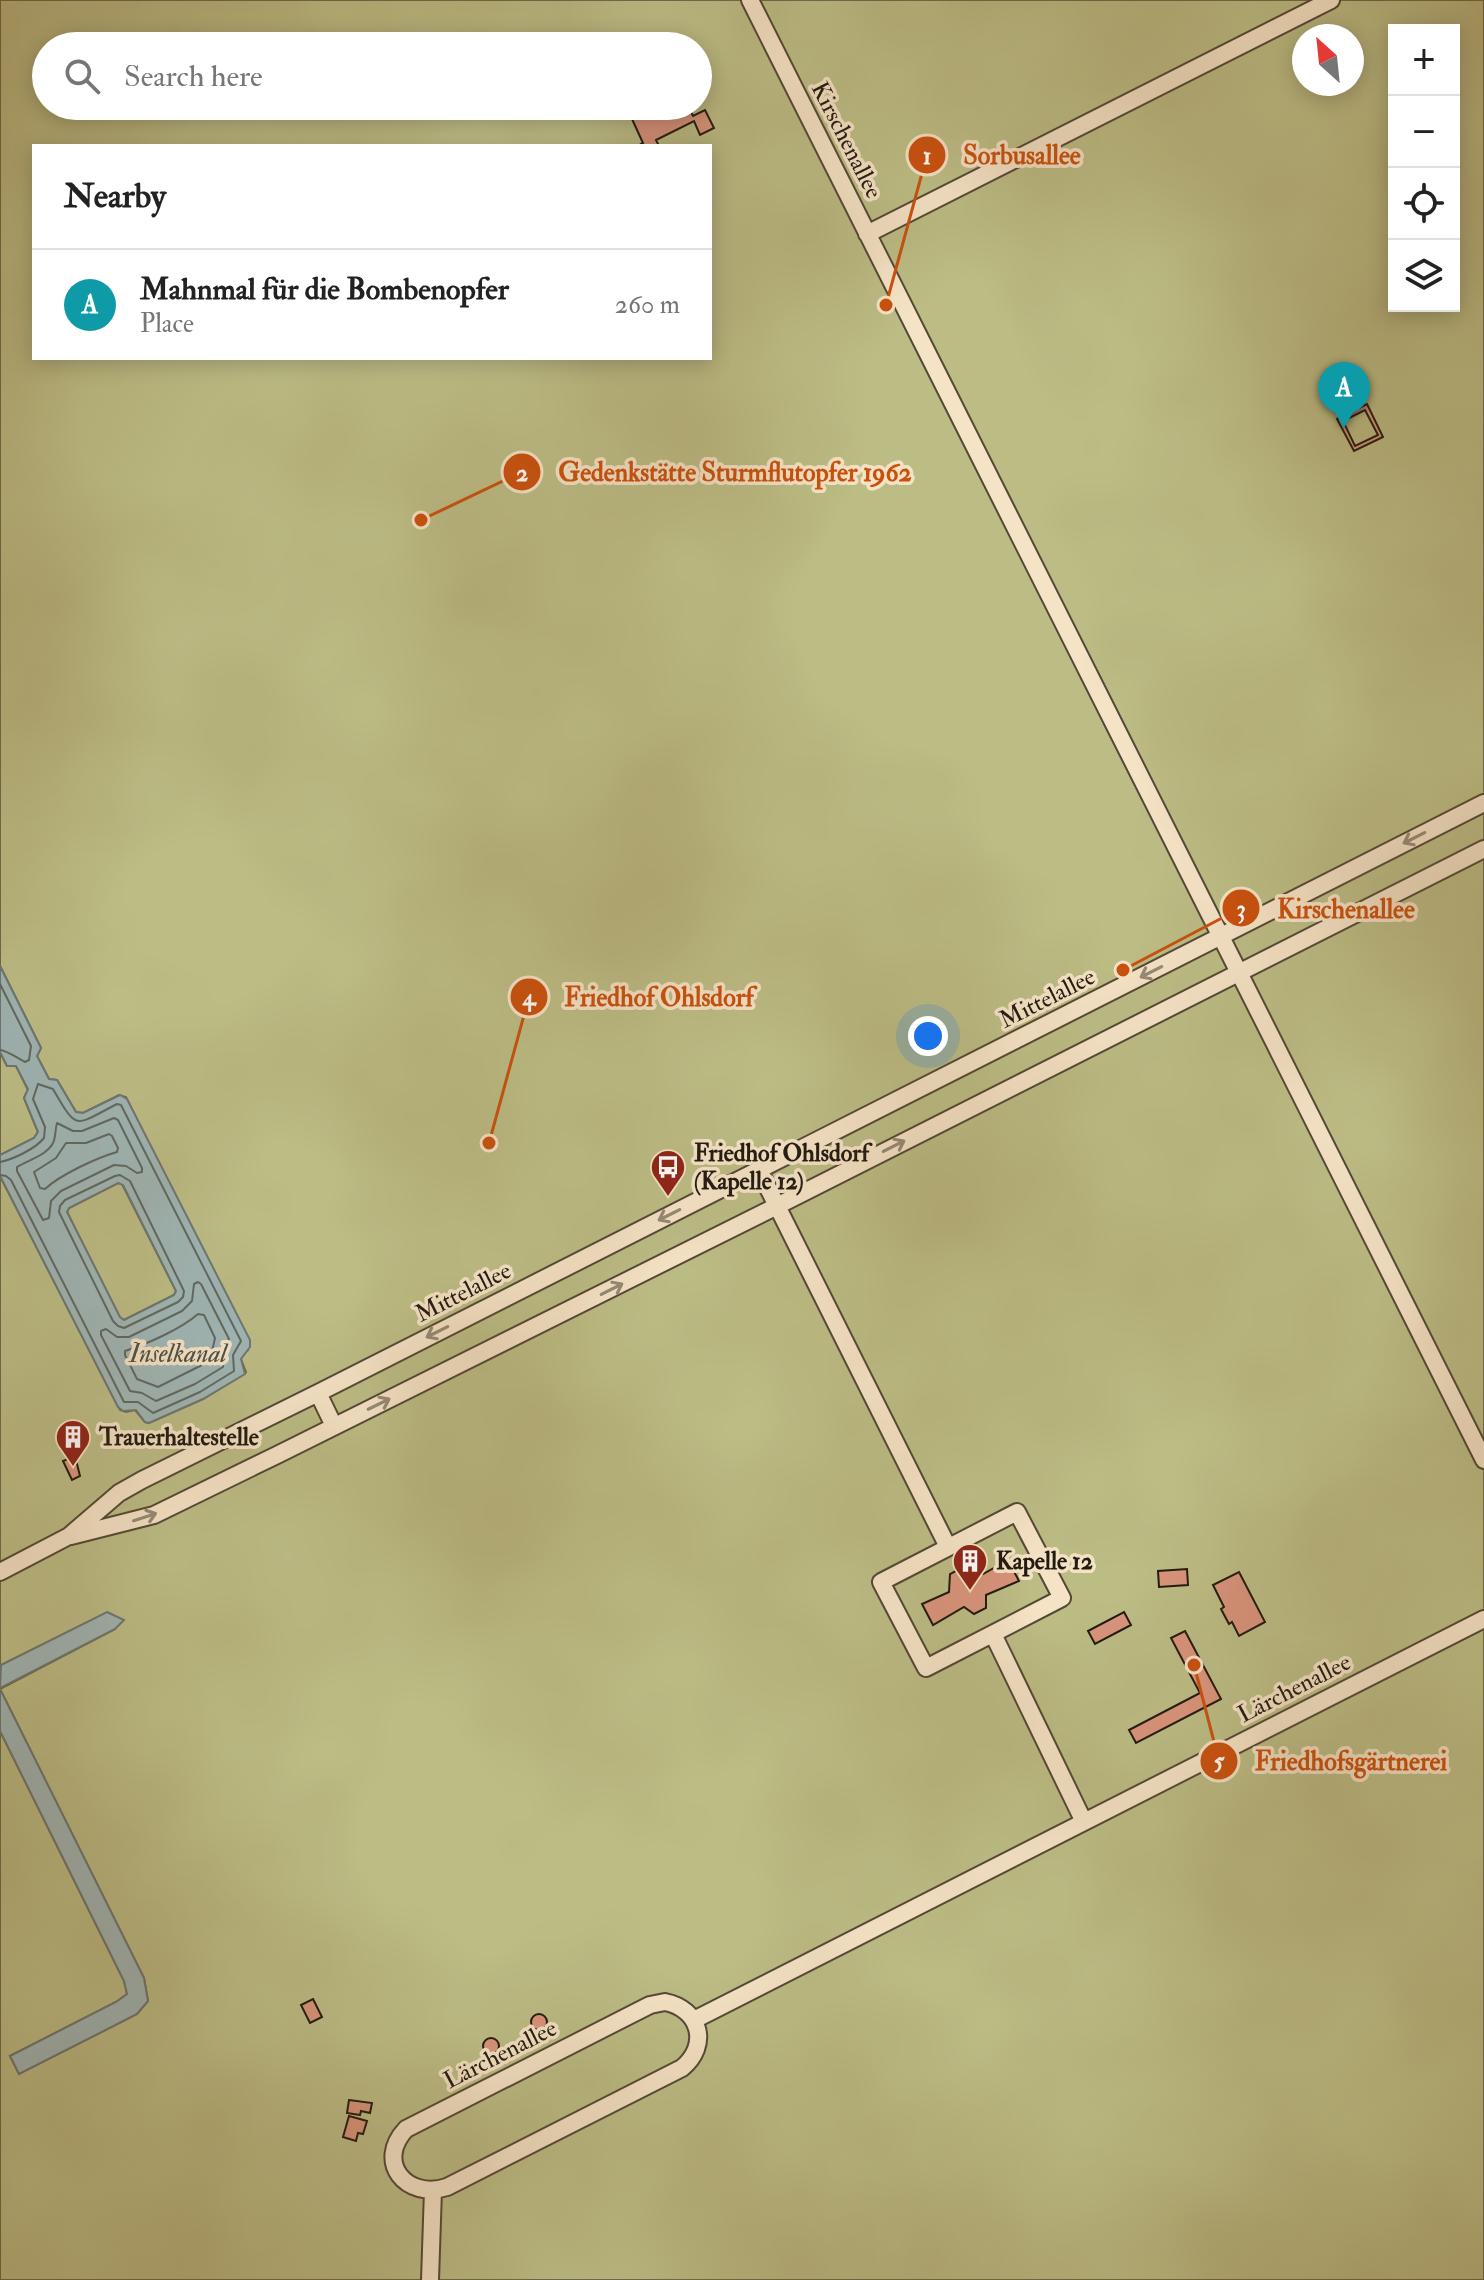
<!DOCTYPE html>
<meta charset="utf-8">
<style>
:root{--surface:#fff;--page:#f2f2f2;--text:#222;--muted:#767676;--line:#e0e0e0;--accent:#111827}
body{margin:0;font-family:"IM FELL Double Pica",serif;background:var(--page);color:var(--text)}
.controls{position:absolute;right:24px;top:24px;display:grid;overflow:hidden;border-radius:0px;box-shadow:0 4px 20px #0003}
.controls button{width:72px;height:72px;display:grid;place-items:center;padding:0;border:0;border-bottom:2px solid var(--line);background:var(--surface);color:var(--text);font:40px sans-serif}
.compass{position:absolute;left:1292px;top:24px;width:72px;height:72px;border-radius:50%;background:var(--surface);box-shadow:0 4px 20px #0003;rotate:333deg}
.you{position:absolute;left:928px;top:1036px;width:28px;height:28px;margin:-20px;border:6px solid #fff;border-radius:50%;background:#1a73e8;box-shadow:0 0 0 12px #1a73e833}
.badge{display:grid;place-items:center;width:52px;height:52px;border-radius:50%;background:var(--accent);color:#fff;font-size:26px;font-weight:700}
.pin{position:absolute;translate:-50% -66px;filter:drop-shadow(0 2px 4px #0008)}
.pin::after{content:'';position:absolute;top:42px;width:28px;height:24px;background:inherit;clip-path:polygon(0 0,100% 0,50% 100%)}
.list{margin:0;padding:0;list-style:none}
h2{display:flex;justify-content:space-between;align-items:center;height:104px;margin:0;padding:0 32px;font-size:34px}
h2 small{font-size:26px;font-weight:400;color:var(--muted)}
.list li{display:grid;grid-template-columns:52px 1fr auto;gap:24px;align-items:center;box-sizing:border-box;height:112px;padding:0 32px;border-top:2px solid var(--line)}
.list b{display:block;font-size:30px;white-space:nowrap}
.list p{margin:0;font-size:26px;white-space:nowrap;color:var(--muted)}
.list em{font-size:26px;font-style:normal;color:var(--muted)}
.icon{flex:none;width:44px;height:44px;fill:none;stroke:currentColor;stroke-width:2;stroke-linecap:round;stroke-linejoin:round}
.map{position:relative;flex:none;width:1484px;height:2280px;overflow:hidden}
.search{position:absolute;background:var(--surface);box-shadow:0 4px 20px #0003;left:32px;top:32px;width:680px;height:88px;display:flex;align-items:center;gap:20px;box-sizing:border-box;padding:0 28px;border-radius:44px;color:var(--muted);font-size:30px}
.panel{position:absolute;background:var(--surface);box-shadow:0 4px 20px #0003;left:32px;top:144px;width:680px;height:216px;border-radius:0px}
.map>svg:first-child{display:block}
.green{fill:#bcbc85;stroke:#6e6b4a;stroke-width:2;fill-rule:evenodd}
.water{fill:#9fb5b4;stroke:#6d7772;stroke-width:2;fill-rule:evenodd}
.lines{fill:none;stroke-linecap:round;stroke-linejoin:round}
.shore{stroke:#606862;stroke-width:2}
.building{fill:#d9947c;stroke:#211a10;stroke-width:2;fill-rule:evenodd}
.minor-casing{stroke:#544836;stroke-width:20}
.minor{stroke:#f5e3c6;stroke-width:16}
.oneway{stroke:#968974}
.labels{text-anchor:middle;stroke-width:7;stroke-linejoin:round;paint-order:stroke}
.street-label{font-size:24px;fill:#211a10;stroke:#f5e3c6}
.poi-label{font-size:24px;font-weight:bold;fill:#211a10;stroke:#f5e3c6;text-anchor:start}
.water-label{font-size:26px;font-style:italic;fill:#4d5049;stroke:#f5e3c6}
.leader{fill:none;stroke:#ca500d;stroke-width:3}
.callout-dot{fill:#ca500d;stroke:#f5e3c6;stroke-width:3}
.mark-label{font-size:24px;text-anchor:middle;font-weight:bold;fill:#fff}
.callout-label{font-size:26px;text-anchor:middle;font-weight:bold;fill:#ca500d;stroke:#f5e3c6;stroke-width:7;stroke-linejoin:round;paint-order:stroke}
</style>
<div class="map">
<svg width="1484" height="2280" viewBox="0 0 1484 2280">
<rect width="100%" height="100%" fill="#efd4a8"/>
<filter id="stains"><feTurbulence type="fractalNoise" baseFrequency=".0025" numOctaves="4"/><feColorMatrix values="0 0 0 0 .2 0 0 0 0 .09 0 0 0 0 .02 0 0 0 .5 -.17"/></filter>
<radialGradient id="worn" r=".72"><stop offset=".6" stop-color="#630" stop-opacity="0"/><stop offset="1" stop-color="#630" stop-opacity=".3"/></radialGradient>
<path class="green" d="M 0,0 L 1484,0 L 1484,2280 L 0,2280 L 0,1731 L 124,1981 L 127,1994 L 116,2002 L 10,2056 L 19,2074 L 137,2014 L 148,2001 L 144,1978 L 0,1689 L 115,1629 L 107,1613 L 0,1666 L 0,1176 L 120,1410 L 126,1412 L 135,1410 L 145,1422 L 149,1423 L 203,1399 L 246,1372 L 241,1359 L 243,1353 L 248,1350 L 126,1097 L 119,1095 L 83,1113 L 76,1112 L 57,1080 L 49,1079 L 37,1056 L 41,1048 L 0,966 ZM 1394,30 L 1454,30 L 1454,306 L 1394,306 ZM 1304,36 L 1352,36 L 1352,84 L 1304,84 ZM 46,46 L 698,46 L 698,106 L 46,106 ZM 34,146 L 710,146 L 710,358 L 34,358 Z
M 0,1052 L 7,1066 L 16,1066 L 28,1090 L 24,1098 L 38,1132 L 34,1138 L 0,1155 Z
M 118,1183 L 122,1184 L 176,1291 L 174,1295 L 124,1320 L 120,1318 L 67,1212 L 69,1208 Z"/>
<path class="water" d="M 0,966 L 41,1048 L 37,1056 L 49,1079 L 57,1080 L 76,1112 L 83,1113 L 120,1095 L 127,1099 L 250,1340 L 250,1347 L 241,1359 L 245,1374 L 203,1399 L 149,1423 L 145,1422 L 136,1410 L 123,1411 L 118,1407 L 0,1176 L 0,1155 L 34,1138 L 38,1132 L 24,1098 L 28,1089 L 16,1066 L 7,1066 L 0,1052 ZM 118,1183 L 123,1185 L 176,1291 L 174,1295 L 124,1320 L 120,1317 L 67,1212 L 69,1208 Z
M 107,1612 L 124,1620 L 115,1629 L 0,1688 L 1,1665 Z
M 0,1689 L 144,1978 L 148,2001 L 137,2014 L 19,2074 L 10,2056 L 116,2002 L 127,1994 L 124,1981 L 0,1731 Z"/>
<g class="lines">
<path class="shore" d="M 0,984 L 31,1046 L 29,1060 L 25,1062 C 19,1059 6,1050 0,1050
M 114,1118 L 118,1120 L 142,1168 L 142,1172 L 137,1173 L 126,1166 L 114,1165 L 61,1191 L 51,1201 L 49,1218 L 43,1220 L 17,1171 L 17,1167 C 28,1160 46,1156 53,1143 C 56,1137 55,1129 57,1123 L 73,1131 L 82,1131 Z
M 109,1134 L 112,1136 L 118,1148 L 117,1152 C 96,1158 60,1175 45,1189 L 40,1188 L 34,1172 L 56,1158 L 66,1143 L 86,1143 Z
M 0,1162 C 14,1159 35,1149 44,1138 L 45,1127 L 33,1099 L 38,1084 L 53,1089 C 78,1132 74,1126 117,1104 L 121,1105 L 241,1341 L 233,1355 L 234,1371 L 200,1392 L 153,1413 L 138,1402 L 124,1402 L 11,1180 L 6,1176 L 0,1175
M 120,1175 L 130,1181 L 184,1291 L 183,1297 L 178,1302 L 124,1328 L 118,1326 L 113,1321 L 59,1212 L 60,1206 L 65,1200 L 115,1176 Z
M 198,1282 L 201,1284 L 229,1339 L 224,1353 L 223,1367 L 195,1384 L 156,1401 L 142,1393 L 130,1391 L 101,1335 L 101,1331 L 106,1329 L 117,1337 L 129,1337 L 182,1311 L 192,1301 L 194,1284 Z
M 198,1314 L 204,1315 L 215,1338 L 210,1361 L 158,1387 L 137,1379 L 125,1355 L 125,1351 C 147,1344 181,1329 198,1314 Z"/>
</g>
<path class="building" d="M 658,106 L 688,106 L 693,116 L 705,110 L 714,128 L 700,135 L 694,121 L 656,140 L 659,146 L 642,146 L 641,144 L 643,143 L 632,119 Z
M 1367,404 L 1383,437 L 1354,451 L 1337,419 ZM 1365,410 L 1378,435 L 1355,446 L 1343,421 Z
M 75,1456 L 80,1476 L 72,1480 L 63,1461 Z
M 1008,1560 L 1019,1581 L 986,1595 L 986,1608 L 974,1614 L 964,1607 L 933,1625 L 922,1604 L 949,1592 L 950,1574 L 969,1564 L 983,1574 Z
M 1187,1569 L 1188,1585 L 1159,1587 L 1158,1571 Z
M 1239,1572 L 1265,1622 L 1239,1636 L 1232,1622 L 1229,1624 L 1221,1609 L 1224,1607 L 1213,1585 Z
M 1124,1612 L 1131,1625 L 1095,1644 L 1088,1631 Z
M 1185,1631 L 1221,1699 L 1136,1743 L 1129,1730 L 1200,1693 L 1171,1638 Z
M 313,1999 L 322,2017 L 310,2023 L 301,2005 Z
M531 2022a8 8 0 1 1 16 0a8 8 0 1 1-16 0Z
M483 2046a8 8 0 1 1 16 0a8 8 0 1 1-16 0Z
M 349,2100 L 372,2103 L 370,2113 L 361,2111 L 360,2115 L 347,2113 Z
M 349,2116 L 367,2121 L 363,2134 L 358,2133 L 356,2141 L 343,2137 Z"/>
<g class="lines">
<g class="minor-casing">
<path id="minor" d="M 750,0 L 1484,1460
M 867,234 L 1331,0
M 759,1170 L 948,1547
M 318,1393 L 334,1426
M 1017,1512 L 1062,1598 L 926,1668 L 881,1582 Z
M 71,1536 L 154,1515 L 277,1455 L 759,1215 L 1484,849
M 0,1572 L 69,1536 L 119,1493 L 142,1480 L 318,1393 L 1484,803
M 993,1634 L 1084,1822
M 665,2002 C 700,2009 710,2045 682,2068 L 447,2187 C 406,2200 375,2162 406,2129 L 650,2005 Z
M 694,2020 L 1484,1619
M 430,2280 L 433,2190"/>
</g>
<use href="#minor" class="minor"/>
</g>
<defs><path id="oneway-shaft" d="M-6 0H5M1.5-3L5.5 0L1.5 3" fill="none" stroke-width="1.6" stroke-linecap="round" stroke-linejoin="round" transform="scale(2)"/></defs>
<g class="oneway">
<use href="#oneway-shaft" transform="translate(1414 838) rotate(153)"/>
<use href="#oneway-shaft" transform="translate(1151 972) rotate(153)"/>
<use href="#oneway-shaft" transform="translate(894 1146) rotate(-27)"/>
<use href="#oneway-shaft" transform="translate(669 1215) rotate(153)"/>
<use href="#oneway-shaft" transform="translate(612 1289) rotate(-27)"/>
<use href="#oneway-shaft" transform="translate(437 1332) rotate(153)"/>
<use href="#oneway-shaft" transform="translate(379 1404) rotate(-26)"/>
<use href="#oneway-shaft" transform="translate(145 1517) rotate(-18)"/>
</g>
<defs>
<g id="bus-pin" transform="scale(1.8)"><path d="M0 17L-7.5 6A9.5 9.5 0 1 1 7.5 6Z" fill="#8f2418" stroke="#f5e3c6"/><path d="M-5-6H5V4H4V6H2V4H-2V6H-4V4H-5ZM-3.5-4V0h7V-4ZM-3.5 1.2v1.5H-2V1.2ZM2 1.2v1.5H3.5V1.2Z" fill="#fff"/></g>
<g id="building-pin" transform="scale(1.8)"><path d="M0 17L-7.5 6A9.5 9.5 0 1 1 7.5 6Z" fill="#8f2418" stroke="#f5e3c6"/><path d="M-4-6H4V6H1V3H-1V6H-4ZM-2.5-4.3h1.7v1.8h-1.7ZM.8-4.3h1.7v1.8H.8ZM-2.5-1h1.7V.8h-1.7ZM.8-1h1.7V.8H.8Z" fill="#fff"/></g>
</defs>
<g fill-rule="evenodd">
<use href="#bus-pin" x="668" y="1167"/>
<use href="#building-pin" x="73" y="1437"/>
<use href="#building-pin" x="970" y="1561"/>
</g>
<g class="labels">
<g class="street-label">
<text transform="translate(847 140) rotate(63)" y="8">Kirschenallee</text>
<text transform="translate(1047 998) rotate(-27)" y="8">Mittelallee</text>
<text transform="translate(463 1292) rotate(-27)" y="8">Mittelallee</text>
<text transform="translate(1294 1688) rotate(-27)" y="8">Lärchenallee</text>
<text transform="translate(500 2054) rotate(-27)" y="8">Lärchenallee</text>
</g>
<g class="poi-label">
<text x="694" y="1161">Friedhof Ohlsdorf<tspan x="694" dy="28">(Kapelle 12)</tspan></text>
<text x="99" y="1445">Trauerhaltestelle</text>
<text x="996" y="1569">Kapelle 12</text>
</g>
<g class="water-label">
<text x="178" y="1362">Inselkanal</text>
</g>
</g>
<path class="leader" d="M886 305L927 155M421 520L522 472M1123 970L1241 908M489 1143L529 997M1194 1665L1219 1761"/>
<g class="callout-dot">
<circle cx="886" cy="305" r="8"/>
<circle cx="421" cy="520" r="8"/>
<circle cx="1123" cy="970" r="8"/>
<circle cx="489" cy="1143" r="8"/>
<circle cx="1194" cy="1665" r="8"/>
<circle cx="927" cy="155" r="20"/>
<circle cx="522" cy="472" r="20"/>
<circle cx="1241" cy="908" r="20"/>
<circle cx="529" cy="997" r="20"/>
<circle cx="1219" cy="1761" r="20"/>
</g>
<g class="mark-label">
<text x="927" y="164">1</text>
<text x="522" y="481">2</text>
<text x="1241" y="917">3</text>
<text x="529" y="1005">4</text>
<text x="1219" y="1769">5</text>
</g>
<g class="callout-label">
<text x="1022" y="164">Sorbusallee</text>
<text x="735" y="481">Gedenkstätte Sturmflutopfer 1962</text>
<text x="1346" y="918">Kirschenallee</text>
<text x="659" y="1006">Friedhof Ohlsdorf</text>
<text x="1351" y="1770">Friedhofsgärtnerei</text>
</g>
<rect width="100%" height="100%" filter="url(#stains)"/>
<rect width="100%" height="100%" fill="url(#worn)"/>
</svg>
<div class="controls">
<button>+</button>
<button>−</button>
<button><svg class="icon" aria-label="locate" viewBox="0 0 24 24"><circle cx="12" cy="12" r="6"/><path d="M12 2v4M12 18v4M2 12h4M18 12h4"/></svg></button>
<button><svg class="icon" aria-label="layers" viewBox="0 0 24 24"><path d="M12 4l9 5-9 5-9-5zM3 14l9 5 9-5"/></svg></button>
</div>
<svg class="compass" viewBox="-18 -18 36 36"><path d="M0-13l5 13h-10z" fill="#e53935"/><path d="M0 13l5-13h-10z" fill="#767676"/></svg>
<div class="you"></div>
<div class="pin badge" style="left:1344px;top:428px;background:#0f9aa8">A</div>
<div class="search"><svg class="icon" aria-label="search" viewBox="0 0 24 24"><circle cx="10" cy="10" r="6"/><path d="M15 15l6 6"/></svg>Search here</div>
<section class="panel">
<h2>Nearby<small></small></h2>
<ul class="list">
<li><span class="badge" style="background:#0f9aa8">A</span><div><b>Mahnmal für die Bombenopfer</b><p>Place</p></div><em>260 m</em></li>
</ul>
</section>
</div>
